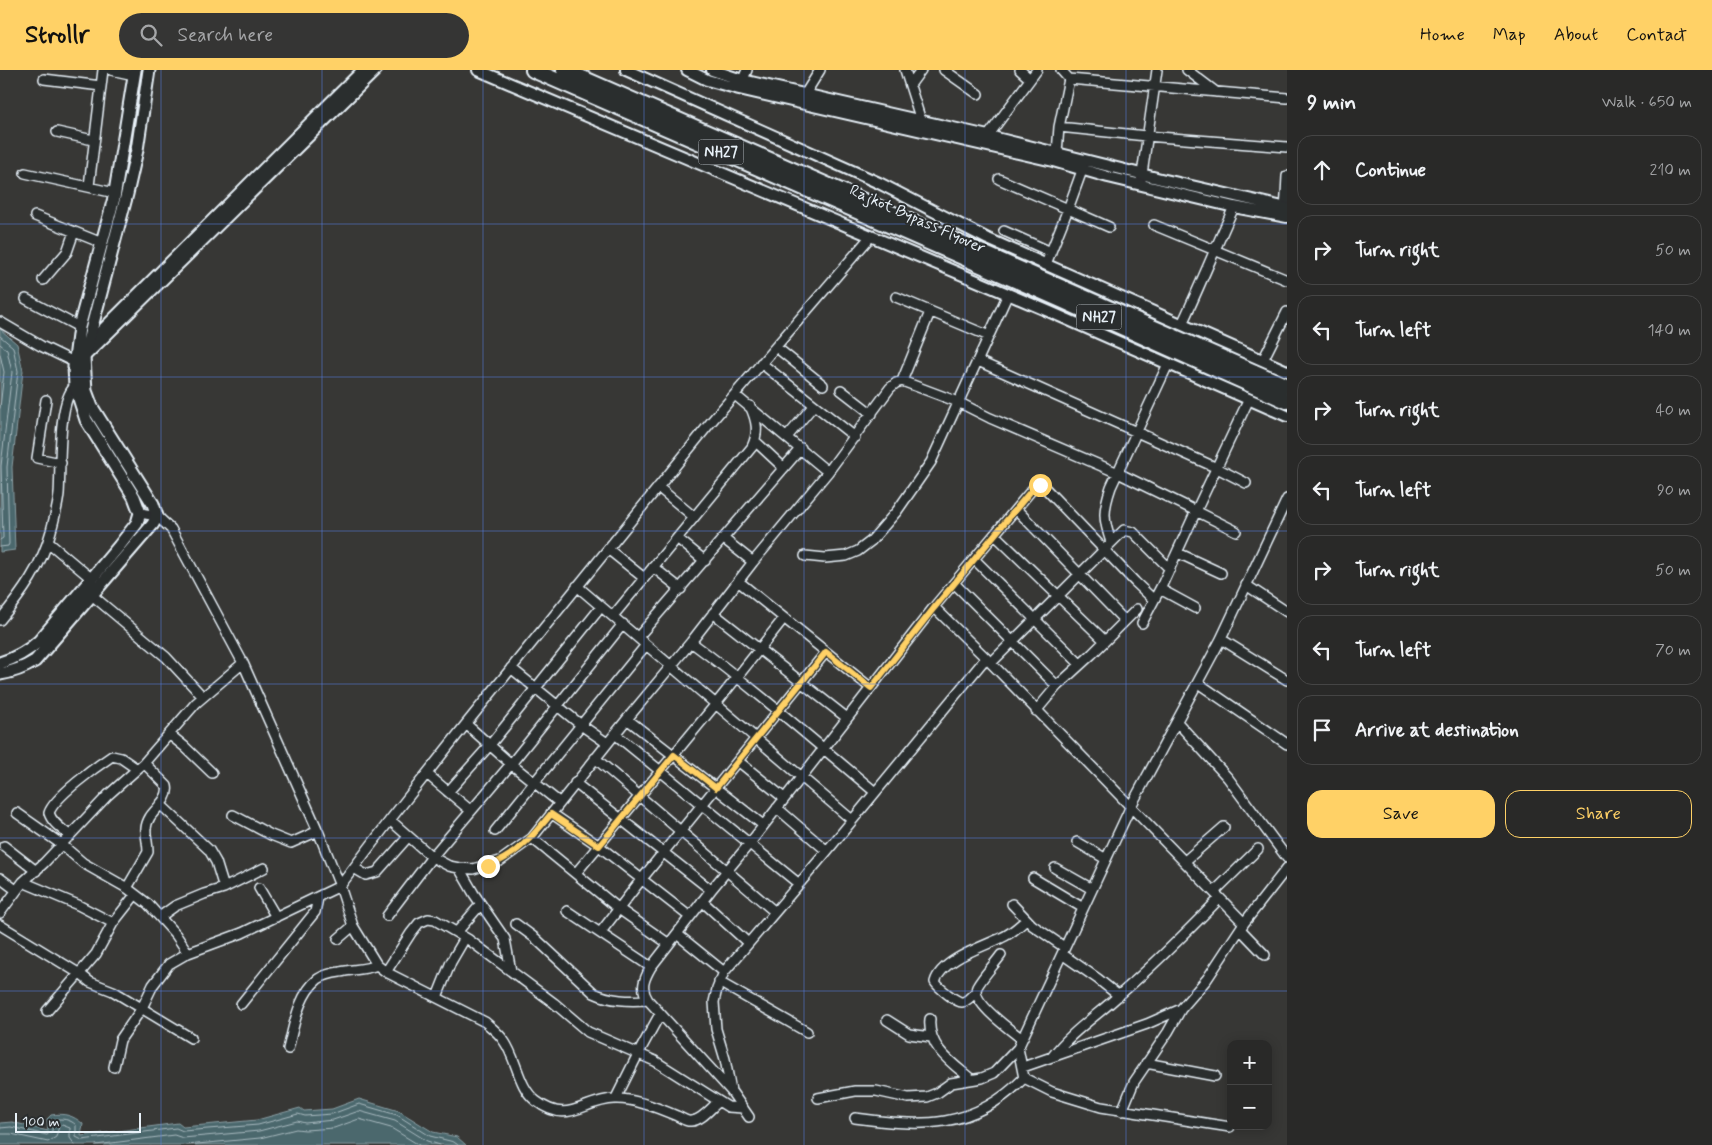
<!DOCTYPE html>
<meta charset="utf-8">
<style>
:root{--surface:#292928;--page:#353534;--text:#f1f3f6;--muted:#a5a6a8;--line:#454545;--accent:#ffd166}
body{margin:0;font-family:Mynerve,sans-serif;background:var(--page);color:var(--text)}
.controls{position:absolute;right:15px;bottom:15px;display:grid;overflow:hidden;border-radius:10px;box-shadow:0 2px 12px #0003}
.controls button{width:45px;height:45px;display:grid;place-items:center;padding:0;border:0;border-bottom:1px solid var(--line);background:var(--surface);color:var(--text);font:25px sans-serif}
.scale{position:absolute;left:15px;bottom:12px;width:126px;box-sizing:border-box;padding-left:5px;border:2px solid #e8f1f8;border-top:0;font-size:14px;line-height:18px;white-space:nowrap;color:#e8f1f8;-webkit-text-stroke:4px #2a2d2e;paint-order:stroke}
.stop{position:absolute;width:15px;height:15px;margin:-11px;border:4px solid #ffd166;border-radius:50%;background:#fff}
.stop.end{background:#ffd166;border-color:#fff;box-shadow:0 1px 5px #0008}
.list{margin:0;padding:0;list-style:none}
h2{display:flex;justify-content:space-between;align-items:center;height:65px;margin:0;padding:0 20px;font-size:21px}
h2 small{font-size:16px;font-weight:400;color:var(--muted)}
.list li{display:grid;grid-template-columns:32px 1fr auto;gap:15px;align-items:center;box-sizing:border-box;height:70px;margin:0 10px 10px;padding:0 10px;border:1px solid var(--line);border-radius:15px}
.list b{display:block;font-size:19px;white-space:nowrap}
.list em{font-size:16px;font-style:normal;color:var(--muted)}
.actions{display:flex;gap:10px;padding:15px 20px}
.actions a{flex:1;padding:11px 0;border:1px solid var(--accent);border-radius:15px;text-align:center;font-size:18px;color:var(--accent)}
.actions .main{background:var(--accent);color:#111}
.icon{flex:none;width:28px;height:28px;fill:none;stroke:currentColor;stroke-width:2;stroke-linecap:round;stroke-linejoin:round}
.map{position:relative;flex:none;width:1287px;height:1075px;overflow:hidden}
header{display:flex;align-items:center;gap:30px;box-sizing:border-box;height:70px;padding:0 25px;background:var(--accent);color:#111}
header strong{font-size:24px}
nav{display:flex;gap:28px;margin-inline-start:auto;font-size:18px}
.search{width:350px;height:45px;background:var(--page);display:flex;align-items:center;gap:12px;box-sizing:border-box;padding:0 18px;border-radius:28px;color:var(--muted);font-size:19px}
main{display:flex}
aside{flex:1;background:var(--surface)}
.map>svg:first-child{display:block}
.water{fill:#4b686d;stroke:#8a9fa5}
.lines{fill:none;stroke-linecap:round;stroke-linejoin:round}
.shore{stroke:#a9bac0;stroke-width:1}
.minor-casing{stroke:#e8f1f8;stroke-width:12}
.tertiary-casing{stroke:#e8f1f8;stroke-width:14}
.secondary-casing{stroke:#e8f1f8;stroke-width:15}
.trunk-casing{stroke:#e8f1f8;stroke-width:18}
.minor{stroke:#2a2d2e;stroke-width:9}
.tertiary{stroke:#2a2d2e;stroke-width:10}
.secondary{stroke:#2a2d2e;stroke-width:11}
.trunk{stroke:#2a2d2e;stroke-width:14}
.route{stroke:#ffd166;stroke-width:6}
.grid{fill:none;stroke:#5a7fe2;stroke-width:1;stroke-opacity:0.55}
.labels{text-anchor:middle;stroke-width:4;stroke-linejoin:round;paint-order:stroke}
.shield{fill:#2a2d2e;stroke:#afb6bb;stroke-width:1}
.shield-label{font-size:15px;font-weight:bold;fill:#e8f1f8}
.street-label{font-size:16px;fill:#e8f1f8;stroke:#2a2d2e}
</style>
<header>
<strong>Strollr</strong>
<div class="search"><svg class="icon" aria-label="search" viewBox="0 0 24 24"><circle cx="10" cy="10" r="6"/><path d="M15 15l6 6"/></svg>Search here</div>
<nav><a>Home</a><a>Map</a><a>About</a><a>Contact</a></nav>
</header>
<main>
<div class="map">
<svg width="1287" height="1075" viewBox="0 0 1287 1075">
<rect width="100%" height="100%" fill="#373735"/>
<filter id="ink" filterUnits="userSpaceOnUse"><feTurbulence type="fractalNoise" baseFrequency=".02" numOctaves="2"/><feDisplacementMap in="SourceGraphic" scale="10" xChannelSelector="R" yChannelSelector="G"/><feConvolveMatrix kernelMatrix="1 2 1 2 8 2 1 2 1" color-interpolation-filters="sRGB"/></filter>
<g filter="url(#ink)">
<path class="water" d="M 0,259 L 17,274 L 23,301 L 12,397 L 15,480 L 0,482 Z
M 359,1029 L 399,1041 L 433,1062 L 457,1067 L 466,1075 L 0,1075 L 0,1053 L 12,1052 L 48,1061 L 47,1049 L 51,1045 C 64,1043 73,1045 83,1054 L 81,1066 L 178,1053 L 183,1057 L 257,1050 L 300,1038 L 304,1041 L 332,1039 Z"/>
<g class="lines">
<path class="shore" d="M 0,266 L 13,277 L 18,301 L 7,397 L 9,474 L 8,476 L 0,477
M 0,274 L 7,280 L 12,302 L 1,396 L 3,468 L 0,470
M 0,284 L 4,302 L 0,338
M 0,1058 L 11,1057 L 47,1065 L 52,1061 L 53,1050 C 61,1048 70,1049 76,1055 L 76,1067 L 82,1070 L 176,1058 L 183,1061 L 258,1055 L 298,1044 L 305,1046 L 332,1044 L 359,1034 L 397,1045 L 430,1066 L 454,1072 L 458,1075
M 0,1064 L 11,1064 L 48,1072 L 56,1067 L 59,1056 L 62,1055 L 70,1058 L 70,1068 L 75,1075
M 96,1075 L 174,1065 L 183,1068 L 259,1061 L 297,1051 L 305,1053 L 333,1050 L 359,1041 L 395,1051 L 427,1071 L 440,1075
M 187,1075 L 260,1068 L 296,1059 L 305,1060 L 334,1058 L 359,1049 L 391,1058 L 419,1075"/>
<g class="minor-casing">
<path id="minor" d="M 111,0 L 134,5
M 905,0 L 923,57
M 944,0 L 978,24
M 1020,0 L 1030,9
M 1061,0 L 1069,9
M 1187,0 L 1216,22
M 44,9 L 101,16
M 910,15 L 921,0
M 740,16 L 747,0
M 802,29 L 820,0
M 1059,57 L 1146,66 L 1287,77
M 57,62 L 93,70
M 986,71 L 988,66 L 1037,0
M 1057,83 L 1059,57 L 1069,9 L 1287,28
M 1084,95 L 1068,139 L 1109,157
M 25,103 L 115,123
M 999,109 L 1068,139 L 1046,194
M 1141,111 L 1157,0
M 89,116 L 103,0
M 1285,143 L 1287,106
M 35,146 L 102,173
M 1154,155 L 1287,210
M 1004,161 L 1051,182
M 43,210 L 67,182 L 74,162
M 896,227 L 989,266
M 26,229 L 79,257
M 0,252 L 41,276 L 74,292
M 1182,254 C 1200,216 1216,176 1234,137
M 776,277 L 823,315
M 1263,290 L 1287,242
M 978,291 L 1217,398 L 1246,413
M 761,293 L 855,367
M 902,311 L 930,242
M 841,320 L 872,344
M 735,325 L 828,402
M 46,330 L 37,388 L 61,393
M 787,367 L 814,335
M 755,371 L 784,398
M 658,417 L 694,447
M 1016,439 L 1125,551
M 140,443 L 157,446 L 171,459 L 243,593 L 318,761 L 340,816 L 353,856 L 377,895 L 386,902 L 485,952 C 492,958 499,963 504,971 C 517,989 518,1017 536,1031 C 569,1056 582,1030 615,1029 C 632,1028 661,1039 677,1046 C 682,1048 686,1052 691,1051 C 701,1051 711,1038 718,1032
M 995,465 L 1105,571
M 677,468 L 705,491
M 724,469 L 753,492
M 48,472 L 92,509
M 1111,472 C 1103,449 1103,440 1111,417 L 1168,294
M 608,479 L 644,508
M 1178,483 L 1221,503
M 805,486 L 825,488 L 846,486 L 858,481 L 871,471 L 897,441 L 931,392 L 1008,224
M 974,489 L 1080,594
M 653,497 L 681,519
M 738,511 L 871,618
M 954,513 L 1057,616 L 1036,641
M 1246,515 L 1287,542
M 577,516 L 852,750
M 1160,519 L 1195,538
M 93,526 L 166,587 L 203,627
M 934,537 L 1035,416 L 1040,415 L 1045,418 L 1135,512 L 1154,530
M 713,543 L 847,648
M 613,546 L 752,377 C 759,362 757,351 750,336
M 0,550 C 22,523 42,496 51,461 C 54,449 58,436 59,424 C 61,398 57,332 75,316
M 1142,553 L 1162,515 L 1196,441 L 1236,461
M 638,567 L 801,378
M 1221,569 L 1287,610
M 691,572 C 755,619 814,671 875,722
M 991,593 L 1124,460 L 1133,462 L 1170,499
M 511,598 L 581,655 L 607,673
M 1198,613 L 1287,674
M 1057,616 L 1092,584 L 1137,539
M 627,649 L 763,755
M 1177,652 L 1228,708 L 1287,788
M 466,654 L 511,694 L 560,733
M 169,664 L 185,677 L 212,703
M 615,664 L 799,814
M 595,688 L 775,842
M 738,691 L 784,728
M 427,704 L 471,741
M 575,713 L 711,820
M 448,722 L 490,675 L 601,537
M 160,734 L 209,780 L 216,792 L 224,818
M 777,738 L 827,781
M 17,743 L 61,774 L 83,793 L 127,818 L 148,834 L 176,865 L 188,883
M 551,743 L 599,776 L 690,847
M 233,745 L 271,765 L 291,773 L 318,761
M 390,750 L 432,787 L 449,796 L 459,798 L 473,799 L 500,791 L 532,768 L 627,649 L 691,572 L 753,492 L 828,402 L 890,318 L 896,313 L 902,311 L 958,332 L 990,348 L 1118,403 L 1196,441 L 1249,329
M 495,761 L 646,575
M 70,766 C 62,759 52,753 49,743 C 54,727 97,696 112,686 L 121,688 L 137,699
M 532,768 L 619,839 L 669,874
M 1077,772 L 1106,789
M 4,776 L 36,801
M 1185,791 L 1224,757
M 354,798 L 366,805 L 377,802 L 408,767
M 459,798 L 474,824 L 505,869 L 511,901
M 1055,798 L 1092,819
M 576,803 L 715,635 L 784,548
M 0,808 L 16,820
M 1033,808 L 1083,838
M 23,812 L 78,835 L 113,853
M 127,818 L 148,782 C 148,768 142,760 150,747 C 156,738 170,728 167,716 L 144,693
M 259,818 L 276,847
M 1214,822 L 1258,779
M 702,831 L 748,873
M 1012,834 L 1032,855 L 1064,877
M 567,841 L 651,897
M 0,843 L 23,812 L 44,793 L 108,725 L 144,693 L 196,633 L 243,593
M 161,846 L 175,836 L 204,824 L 224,818 L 264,798
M 387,846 L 432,787 L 511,694 L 623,554
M 516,854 L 535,868 L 594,923 C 611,931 629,931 648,930
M 0,855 L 80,904 L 90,912 L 113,921 L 191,968
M 1240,859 L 1265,885
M 457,862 L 481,834
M 600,863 L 641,810 L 826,582
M 677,864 L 724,902
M 338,869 L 353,856
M 1062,884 L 1098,909 L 1119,926
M 1001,885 C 994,895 983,906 977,917 C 970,932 1012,961 1022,969
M 386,902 L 411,863 L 419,853 L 428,849 L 435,850 L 469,870 L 554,933 L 588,962 L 655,991 L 728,1037 L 743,1038
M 719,912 L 807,962
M 976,922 C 972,925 967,932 962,932 C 957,933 938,917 935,912 C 941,890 982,877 1001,868 C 1011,864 1018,857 1026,850
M 437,927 L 451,892 L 465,868
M 241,934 L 315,842 L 318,828
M 47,941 L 96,884 L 113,853 L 135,825
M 930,949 C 927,977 952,993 971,1009
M 887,950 L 909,964 L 931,967
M 288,979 C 294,956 298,925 318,909 C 324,905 333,903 340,902 C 353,899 365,900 377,895
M 1052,987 C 1070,963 1095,947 1117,927 C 1153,896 1187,862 1220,828
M 1146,993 L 1215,1006
M 114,997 L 120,970 L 142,938 L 153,915 L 169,894 L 188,883 L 242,863 L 340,816 L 390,750 L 466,654 L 711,352 L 871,166
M 1023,997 L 1147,954 L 1181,939 L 1207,909 L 1244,853 L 1287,798
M 1024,1008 L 1018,978 L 1131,736 L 1221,569 L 1287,429
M 1024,1008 L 1052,1022 L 1101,1037 L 1230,1057
M 731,1021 L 725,989 L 716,959 L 714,932 L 717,919 L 724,902 L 827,781 L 986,588
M 616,1028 L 638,984 L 660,944
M 818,1028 L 855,1021 L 876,1021 L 908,1028 L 927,1027 L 937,1023 L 951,1013 L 982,1008 L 994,1003 L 1018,978
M 1122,1041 L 1134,1012 L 1168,962 L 1181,939
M 749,1047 L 731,1021 L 648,930 C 640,918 644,909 651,897 L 711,820 L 750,773 L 934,537 L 991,593 L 1244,853
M 855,1048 C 922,1057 973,1060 1024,1008"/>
</g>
<g class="tertiary-casing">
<path id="tertiary" d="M 478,0 L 1048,241 L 1287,346
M 626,0 L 879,113 L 988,169 L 1287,301
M 687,0 L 707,10 L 739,19 L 1053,91 L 1108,107 L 1234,137 L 1287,147
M 712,0 L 742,10 L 988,66 L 1161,109 L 1287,138
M 87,275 L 363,0
M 83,288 L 376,0"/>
</g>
<g class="secondary-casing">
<path id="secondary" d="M 0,593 C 16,588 27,582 39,571 L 119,476 L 137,453 L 140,443 L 134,427 L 86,350 L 75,316 L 74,297 L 79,257 L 114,128 L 135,0
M 0,604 C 13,602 24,598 35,591 L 153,454 L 157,446 L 153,434 L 92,337 L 86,321 L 84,287 L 127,124 L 137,80 L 149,0"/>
</g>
<g class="trunk-casing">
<path id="trunk" d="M 533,0 L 1059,229 L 1287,331
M 564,0 L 1287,316"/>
</g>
<use href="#minor" class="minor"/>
<use href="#tertiary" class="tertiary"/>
<use href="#secondary" class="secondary"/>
<use href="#trunk" class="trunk"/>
</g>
</g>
<g class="lines" filter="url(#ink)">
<path class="route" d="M 488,796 C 516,786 533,766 551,744 L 599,776 L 674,685 L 716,718 L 826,582 L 871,618 L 934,538 L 1035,416 L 1040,415"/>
</g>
<path class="grid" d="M 161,0 L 161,1075M 322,0 L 322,1075M 483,0 L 483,1075M 644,0 L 644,1075M 804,0 L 804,1075M 965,0 L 965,1075M 1126,0 L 1126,1075M 0,154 L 1287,154M 0,307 L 1287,307M 0,461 L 1287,461M 0,614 L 1287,614M 0,768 L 1287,768M 0,921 L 1287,921"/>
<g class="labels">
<g class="shield">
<rect x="698.5" y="69.5" width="45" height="25" rx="4"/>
<rect x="1076.5" y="234.5" width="45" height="25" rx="4"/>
</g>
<g class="shield-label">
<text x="721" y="87">NH27</text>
<text x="1099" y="252">NH27</text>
</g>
<g class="street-label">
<text transform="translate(918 148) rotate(24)" y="6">Rajkot Bypass Flyover</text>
</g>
</g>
</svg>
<div class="controls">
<button>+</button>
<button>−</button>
</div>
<div class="scale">100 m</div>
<div class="stop" style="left:1040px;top:415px"></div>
<div class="stop end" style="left:488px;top:796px"></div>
</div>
<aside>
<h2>9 min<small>Walk · 650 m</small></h2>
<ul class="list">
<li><svg class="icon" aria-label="ahead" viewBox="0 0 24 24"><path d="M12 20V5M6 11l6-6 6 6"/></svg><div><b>Continue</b></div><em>210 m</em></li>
<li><svg class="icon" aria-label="right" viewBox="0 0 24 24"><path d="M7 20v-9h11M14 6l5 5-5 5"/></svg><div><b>Turn right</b></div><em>50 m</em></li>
<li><svg class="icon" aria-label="left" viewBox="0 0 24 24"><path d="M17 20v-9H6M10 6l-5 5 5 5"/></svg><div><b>Turn left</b></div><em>140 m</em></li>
<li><svg class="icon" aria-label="right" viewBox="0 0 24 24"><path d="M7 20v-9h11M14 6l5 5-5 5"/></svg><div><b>Turn right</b></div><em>40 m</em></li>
<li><svg class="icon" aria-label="left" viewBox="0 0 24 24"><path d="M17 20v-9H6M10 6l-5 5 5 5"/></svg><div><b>Turn left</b></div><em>90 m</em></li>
<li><svg class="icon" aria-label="right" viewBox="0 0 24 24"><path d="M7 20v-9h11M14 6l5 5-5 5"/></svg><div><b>Turn right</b></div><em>50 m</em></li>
<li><svg class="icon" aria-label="left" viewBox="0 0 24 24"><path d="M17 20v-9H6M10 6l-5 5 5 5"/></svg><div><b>Turn left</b></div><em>70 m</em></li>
<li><svg class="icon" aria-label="arrive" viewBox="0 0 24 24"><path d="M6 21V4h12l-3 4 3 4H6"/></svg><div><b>Arrive at destination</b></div></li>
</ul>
<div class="actions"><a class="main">Save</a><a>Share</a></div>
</aside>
</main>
